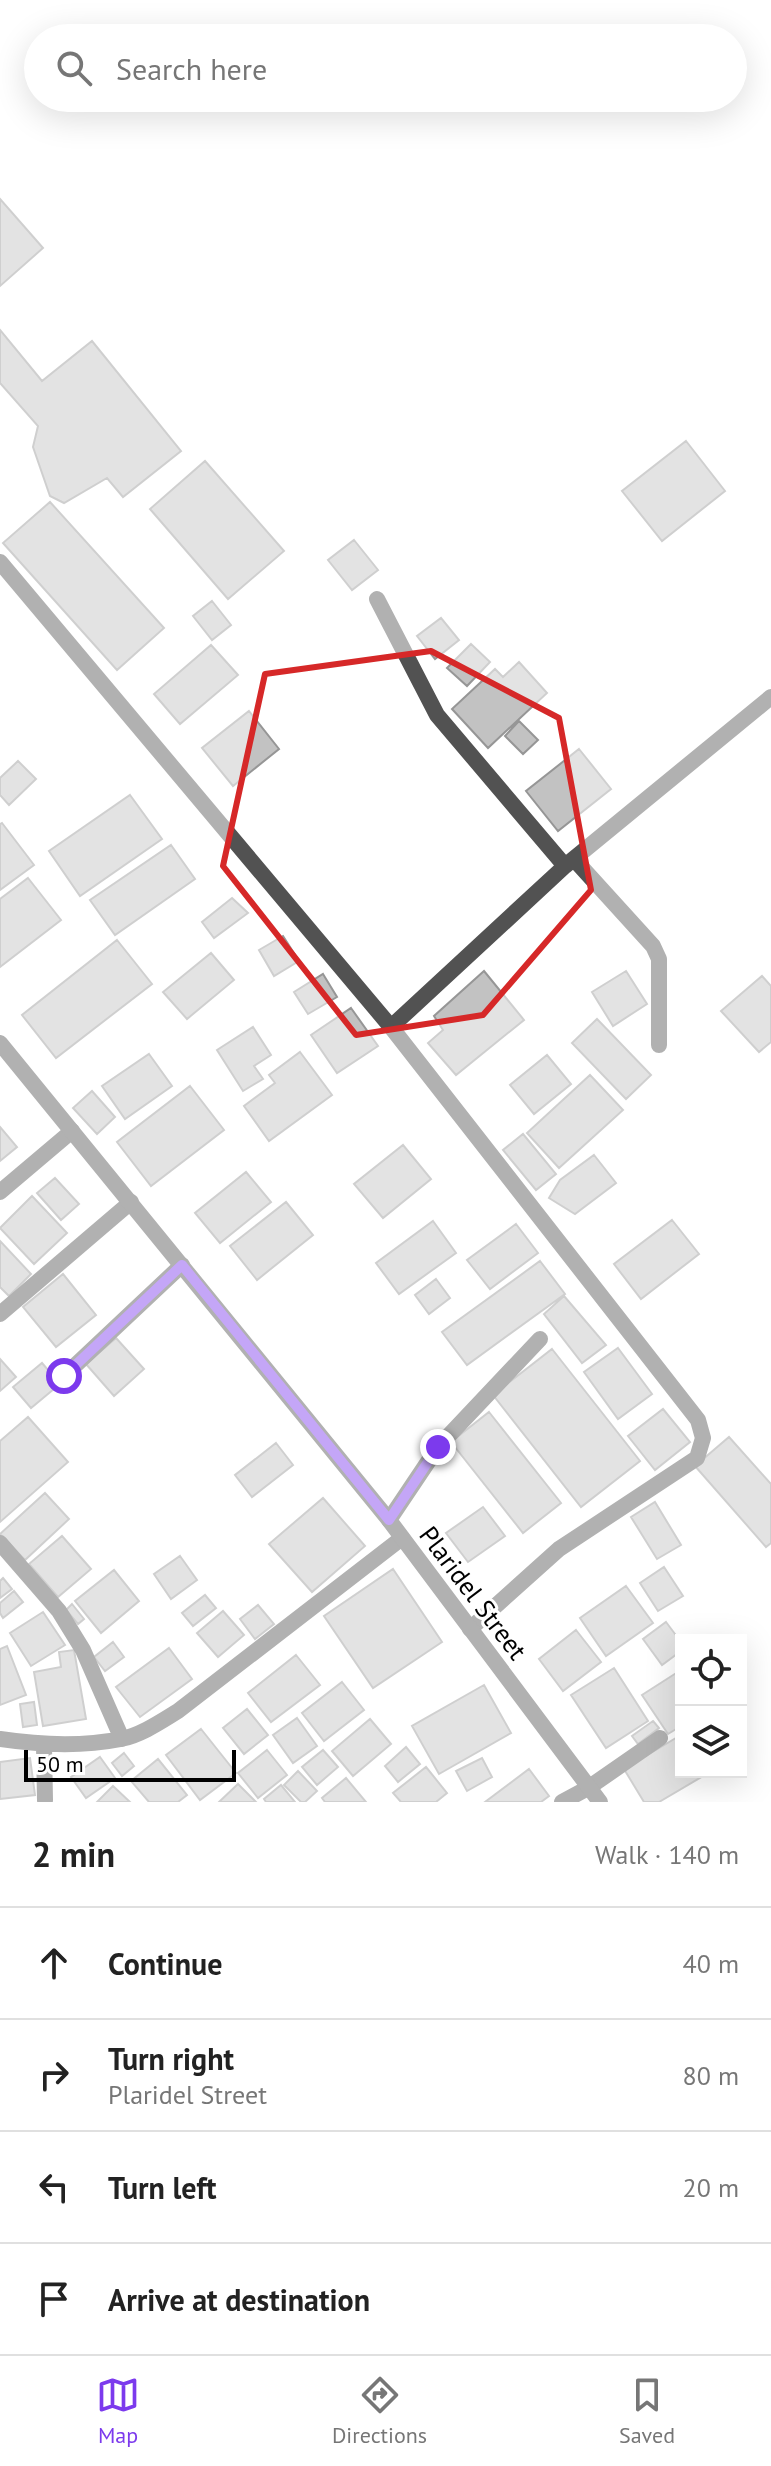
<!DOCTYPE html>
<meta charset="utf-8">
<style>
:root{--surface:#fff;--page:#f2f2f2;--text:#222;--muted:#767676;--line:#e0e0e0;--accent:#7c3aed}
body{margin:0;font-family:"PT Sans",sans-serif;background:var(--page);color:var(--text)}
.controls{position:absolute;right:24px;bottom:24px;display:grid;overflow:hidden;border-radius:0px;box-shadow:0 8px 32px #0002}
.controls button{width:72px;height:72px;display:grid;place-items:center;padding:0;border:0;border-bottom:2px solid var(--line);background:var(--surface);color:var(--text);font:40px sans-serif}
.scale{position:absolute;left:24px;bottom:20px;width:212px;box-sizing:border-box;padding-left:8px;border:4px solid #000;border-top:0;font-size:22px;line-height:28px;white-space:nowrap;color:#000;-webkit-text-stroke:6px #fff;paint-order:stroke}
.stop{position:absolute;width:24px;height:24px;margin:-18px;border:6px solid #7c3aed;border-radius:50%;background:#fff}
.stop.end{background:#7c3aed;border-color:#fff;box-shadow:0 2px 8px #0008}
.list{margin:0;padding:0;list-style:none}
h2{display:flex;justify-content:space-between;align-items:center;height:104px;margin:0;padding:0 32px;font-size:34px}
h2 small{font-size:26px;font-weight:400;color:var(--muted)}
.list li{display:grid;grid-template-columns:52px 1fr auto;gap:24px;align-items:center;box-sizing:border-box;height:112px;padding:0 32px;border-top:2px solid var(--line)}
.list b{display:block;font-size:30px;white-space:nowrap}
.list p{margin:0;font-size:26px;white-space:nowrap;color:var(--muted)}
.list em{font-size:26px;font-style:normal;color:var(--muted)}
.icon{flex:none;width:44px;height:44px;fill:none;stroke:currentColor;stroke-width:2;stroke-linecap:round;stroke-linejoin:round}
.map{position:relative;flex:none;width:771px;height:1802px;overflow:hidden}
.search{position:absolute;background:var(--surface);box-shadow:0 8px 32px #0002;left:24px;right:24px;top:24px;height:88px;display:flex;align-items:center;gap:20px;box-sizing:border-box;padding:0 28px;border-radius:44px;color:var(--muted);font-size:30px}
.sheet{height:552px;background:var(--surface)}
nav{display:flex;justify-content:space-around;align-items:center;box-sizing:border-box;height:112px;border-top:2px solid var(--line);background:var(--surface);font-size:22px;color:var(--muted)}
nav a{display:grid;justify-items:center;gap:4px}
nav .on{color:var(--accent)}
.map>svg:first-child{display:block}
.building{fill:#c2c2c2;stroke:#969696;stroke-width:2}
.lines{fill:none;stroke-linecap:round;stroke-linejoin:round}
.service{stroke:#525252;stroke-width:16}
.minor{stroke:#525252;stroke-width:16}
.tertiary{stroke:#525252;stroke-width:16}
.route{stroke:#7c3aed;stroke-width:10}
.marked{fill:none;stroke:#d62828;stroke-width:6;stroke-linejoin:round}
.labels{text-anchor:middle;stroke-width:6;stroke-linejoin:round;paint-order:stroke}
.street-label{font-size:26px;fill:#000;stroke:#fff}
</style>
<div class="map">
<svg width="771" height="1802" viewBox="0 0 771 1802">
<rect width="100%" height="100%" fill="#fff"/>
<path class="building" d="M 0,199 L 43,248 L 0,286 Z
M 0,330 L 42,381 L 92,341 L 181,451 L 123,497 L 107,478 L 64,503 L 50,496 L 33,447 L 38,426 L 0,383 Z
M 686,441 L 725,491 L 662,541 L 622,491 Z
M 205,461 L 284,551 L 228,599 L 150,509 Z
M 50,502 L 164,628 L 117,670 L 3,543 Z
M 354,540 L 378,570 L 352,590 L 328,560 Z
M 212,601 L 231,625 L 212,640 L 193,616 Z
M 441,618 L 459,640 L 435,659 L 417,636 Z
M 471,644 L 490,662 L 467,686 L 447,668 Z
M 211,645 L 238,675 L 180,724 L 154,694 Z
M 519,662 L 547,693 L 488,748 L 452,709 L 495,669 L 503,677 Z
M 249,711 L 279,749 L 233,786 L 202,748 Z
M 519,721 L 538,740 L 523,754 L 505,736 Z
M 579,749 L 611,789 L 558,831 L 526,791 Z
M 18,761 L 36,779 L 9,805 L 0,795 L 0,778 Z
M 130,795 L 162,839 L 80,896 L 49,851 Z
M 2,823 L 34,865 L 0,890 L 0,824 Z
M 171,845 L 195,879 L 115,935 L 90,900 Z
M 28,878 L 61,920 L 0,967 L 0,899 Z
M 232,898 L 248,913 L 214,938 L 202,922 Z
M 283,936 L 299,961 L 274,976 L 259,950 Z
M 117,940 L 152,984 L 56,1058 L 22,1015 Z
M 211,953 L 234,980 L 187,1019 L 163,992 Z
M 484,971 L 524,1020 L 456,1075 L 428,1043 L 443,1030 L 434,1016 Z
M 626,971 L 647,1004 L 613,1026 L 592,992 Z
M 323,974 L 337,997 L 308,1014 L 294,992 Z
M 762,976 L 771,986 L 771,1042 L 759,1052 L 721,1011 Z
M 351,1008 L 378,1046 L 337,1073 L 311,1035 Z
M 597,1019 L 651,1075 L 626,1099 L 572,1043 Z
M 253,1027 L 271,1055 L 254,1066 L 263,1079 L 243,1091 L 217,1050 Z
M 300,1052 L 332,1095 L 269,1141 L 244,1106 L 275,1083 L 269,1075 Z
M 149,1054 L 172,1086 L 125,1119 L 102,1086 Z
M 547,1055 L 571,1084 L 534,1114 L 510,1085 Z
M 590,1075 L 623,1110 L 559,1168 L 527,1133 Z
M 190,1086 L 224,1130 L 151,1186 L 117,1142 Z
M 92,1091 L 115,1117 L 97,1134 L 73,1108 Z
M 0,1127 L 17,1147 L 0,1161 Z
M 523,1134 L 556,1174 L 536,1190 L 503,1150 Z
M 403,1145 L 431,1179 L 383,1218 L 354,1184 Z
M 594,1155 L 616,1183 L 575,1214 L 549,1198 L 560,1180 Z
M 246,1172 L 271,1202 L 220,1243 L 195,1213 Z
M 55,1178 L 79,1204 L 61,1220 L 37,1193 Z
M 32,1196 L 67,1233 L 34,1264 L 0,1228 Z
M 286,1202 L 313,1235 L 257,1280 L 230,1246 Z
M 672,1220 L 699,1254 L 641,1299 L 614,1264 Z
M 433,1221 L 456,1253 L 399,1294 L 376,1263 Z
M 516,1224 L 538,1253 L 490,1289 L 467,1260 Z
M 0,1241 L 31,1274 L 9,1296 L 0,1287 Z
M 540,1261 L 565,1294 L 467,1365 L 442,1332 Z
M 63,1274 L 96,1315 L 56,1347 L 23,1307 Z
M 436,1279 L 450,1298 L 429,1314 L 415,1295 Z
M 564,1296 L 606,1345 L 582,1363 L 544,1314 Z
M 116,1338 L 144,1369 L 114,1396 L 86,1364 Z
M 618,1348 L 652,1394 L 618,1419 L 584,1372 Z
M 552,1349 L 640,1461 L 581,1507 L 493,1395 Z
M 0,1359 L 16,1377 L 0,1391 Z
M 42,1363 L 60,1384 L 31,1408 L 13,1387 Z
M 663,1409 L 690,1442 L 655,1470 L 628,1436 Z
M 489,1412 L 561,1503 L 523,1533 L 451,1442 Z
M 28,1417 L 68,1462 L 0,1522 L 0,1441 Z
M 729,1437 L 771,1484 L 771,1543 L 766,1547 L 695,1466 Z
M 276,1443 L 293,1465 L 252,1497 L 235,1475 Z
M 45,1493 L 69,1519 L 25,1560 L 0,1534 Z
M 323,1498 L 365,1546 L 312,1592 L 269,1544 Z
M 655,1502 L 681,1545 L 657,1559 L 631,1517 Z
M 483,1507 L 505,1536 L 468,1562 L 446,1533 Z
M 62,1536 L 91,1569 L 58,1597 L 29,1564 Z
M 180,1556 L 197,1580 L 171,1599 L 154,1574 Z
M 664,1567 L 683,1596 L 658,1611 L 640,1583 Z
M 393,1569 L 442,1642 L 373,1688 L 324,1616 Z
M 114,1570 L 139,1601 L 101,1633 L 75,1601 Z
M 3,1578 L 12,1589 L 0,1598 L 0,1581 Z
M 626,1586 L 653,1623 L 606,1656 L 580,1618 Z
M 14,1591 L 23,1602 L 3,1618 L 0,1613 L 0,1603 Z
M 205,1595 L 216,1608 L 193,1626 L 182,1613 Z
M 72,1604 L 84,1619 L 78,1624 L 66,1610 Z
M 258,1605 L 274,1624 L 255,1639 L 240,1619 Z
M 223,1611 L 244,1635 L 218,1657 L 197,1633 Z
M 43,1612 L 65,1645 L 31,1666 L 10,1633 Z
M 666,1622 L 681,1642 L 681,1651 L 662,1665 L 643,1639 Z
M 576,1630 L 601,1662 L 563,1691 L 539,1659 Z
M 113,1642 L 124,1657 L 105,1671 L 94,1657 Z
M 7,1646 L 26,1695 L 0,1705 L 0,1649 Z
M 169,1648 L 192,1679 L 140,1717 L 116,1687 Z
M 74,1650 L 86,1719 L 43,1726 L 34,1672 L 61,1667 L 59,1652 Z
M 296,1655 L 320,1685 L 271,1722 L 248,1693 Z
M 614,1668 L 648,1721 L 606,1748 L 571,1695 Z
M 681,1670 L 681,1726 L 668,1734 L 642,1695 Z
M 342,1682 L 364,1710 L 324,1741 L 302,1713 Z
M 484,1685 L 511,1733 L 439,1774 L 412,1726 Z
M 34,1702 L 37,1725 L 23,1727 L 20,1704 Z
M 247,1709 L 268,1735 L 244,1754 L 223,1728 Z
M 297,1718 L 317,1746 L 293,1763 L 273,1735 Z
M 370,1719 L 391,1744 L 353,1776 L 332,1751 Z
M 653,1721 L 659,1728 L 638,1744 L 632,1736 Z
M 201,1729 L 236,1773 L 200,1800 L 166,1755 Z
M 681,1735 L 681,1772 L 710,1772 L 659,1802 L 644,1802 L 624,1769 Z
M 406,1747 L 420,1764 L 398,1782 L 385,1766 Z
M 267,1750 L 287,1775 L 258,1798 L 238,1773 Z
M 323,1750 L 338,1767 L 317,1785 L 302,1767 Z
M 124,1753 L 134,1766 L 122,1776 L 112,1763 Z
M 100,1757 L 115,1778 L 86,1798 L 71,1777 Z
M 30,1758 L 35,1795 L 0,1799 L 0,1762 Z
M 482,1758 L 492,1777 L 467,1791 L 456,1771 Z
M 158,1759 L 187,1795 L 178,1802 L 149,1802 L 131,1781 Z
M 426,1767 L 447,1793 L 436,1802 L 401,1802 L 393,1793 Z
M 529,1769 L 549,1796 L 541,1802 L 485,1802 Z
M 298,1771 L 317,1791 L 305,1802 L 301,1802 L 284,1785 Z
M 346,1778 L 366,1802 L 325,1802 L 322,1798 Z
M 238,1784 L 256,1802 L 219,1802 Z
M 281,1785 L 295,1802 L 266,1802 L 264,1799 Z
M 113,1786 L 130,1802 L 97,1802 Z"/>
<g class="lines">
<path class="service" d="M 389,1520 L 438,1447 L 540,1339
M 588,1788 L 660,1738"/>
<path class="minor" d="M 0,562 L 391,1027 L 698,1420 L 703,1438 L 697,1458 L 559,1549 L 470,1629
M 377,599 L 437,715 L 565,866 L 391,1027
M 574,859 L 653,946 L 659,959 L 659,1045
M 565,866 L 771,697
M 0,1192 L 72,1131
M 0,1314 L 131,1202
M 64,1376 L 182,1265
M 0,1543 L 59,1611 L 83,1650 L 122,1739
M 0,1739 C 40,1745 81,1747 121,1739 C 141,1735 160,1722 178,1711 L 402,1538
M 44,1746 L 45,1800
M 562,1802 L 588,1788"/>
<path class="tertiary" d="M 0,1043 L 389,1520 L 600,1802"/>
</g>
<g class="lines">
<path class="route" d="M 64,1376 L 182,1265 L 389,1520 L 438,1447"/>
</g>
<path d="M0 0H771V1802H0ZM 431,651 L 559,718 L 591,890 L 483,1015 L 356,1035 L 223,866 L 265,674 Z" fill="#fff" fill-opacity=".55" fill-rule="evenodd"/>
<path class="marked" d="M 431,651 L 559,718 L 591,890 L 483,1015 L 356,1035 L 223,866 L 265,674 Z"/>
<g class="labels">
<g class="street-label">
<text transform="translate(473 1593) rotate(53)" y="9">Plaridel Street</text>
</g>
</g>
</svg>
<div class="controls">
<button><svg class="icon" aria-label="locate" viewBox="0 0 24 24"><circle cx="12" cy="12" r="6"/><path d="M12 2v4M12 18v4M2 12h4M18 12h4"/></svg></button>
<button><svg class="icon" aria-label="layers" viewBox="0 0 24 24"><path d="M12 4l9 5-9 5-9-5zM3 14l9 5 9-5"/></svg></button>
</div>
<div class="scale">50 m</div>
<div class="stop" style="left:64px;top:1376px"></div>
<div class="stop end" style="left:438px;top:1447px"></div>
<div class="search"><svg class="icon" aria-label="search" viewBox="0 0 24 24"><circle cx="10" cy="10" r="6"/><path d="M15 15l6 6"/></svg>Search here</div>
</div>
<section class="sheet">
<h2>2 min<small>Walk · 140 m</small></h2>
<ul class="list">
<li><svg class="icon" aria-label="ahead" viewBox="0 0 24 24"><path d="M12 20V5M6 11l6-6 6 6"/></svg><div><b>Continue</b></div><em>40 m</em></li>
<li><svg class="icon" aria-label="right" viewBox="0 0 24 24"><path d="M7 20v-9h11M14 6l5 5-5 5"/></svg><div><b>Turn right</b><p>Plaridel Street</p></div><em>80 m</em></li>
<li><svg class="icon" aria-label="left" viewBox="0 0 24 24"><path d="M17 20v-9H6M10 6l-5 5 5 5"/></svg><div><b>Turn left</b></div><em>20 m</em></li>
<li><svg class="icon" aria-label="arrive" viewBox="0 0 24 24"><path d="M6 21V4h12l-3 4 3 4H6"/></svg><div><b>Arrive at destination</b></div></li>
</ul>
</section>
<nav>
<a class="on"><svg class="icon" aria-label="map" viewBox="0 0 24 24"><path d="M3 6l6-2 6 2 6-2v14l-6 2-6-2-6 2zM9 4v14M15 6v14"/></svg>Map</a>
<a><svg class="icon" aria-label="directions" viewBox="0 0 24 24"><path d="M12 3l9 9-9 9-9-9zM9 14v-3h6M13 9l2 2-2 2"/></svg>Directions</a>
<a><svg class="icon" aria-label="saved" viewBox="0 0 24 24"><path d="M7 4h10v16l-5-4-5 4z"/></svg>Saved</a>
</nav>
